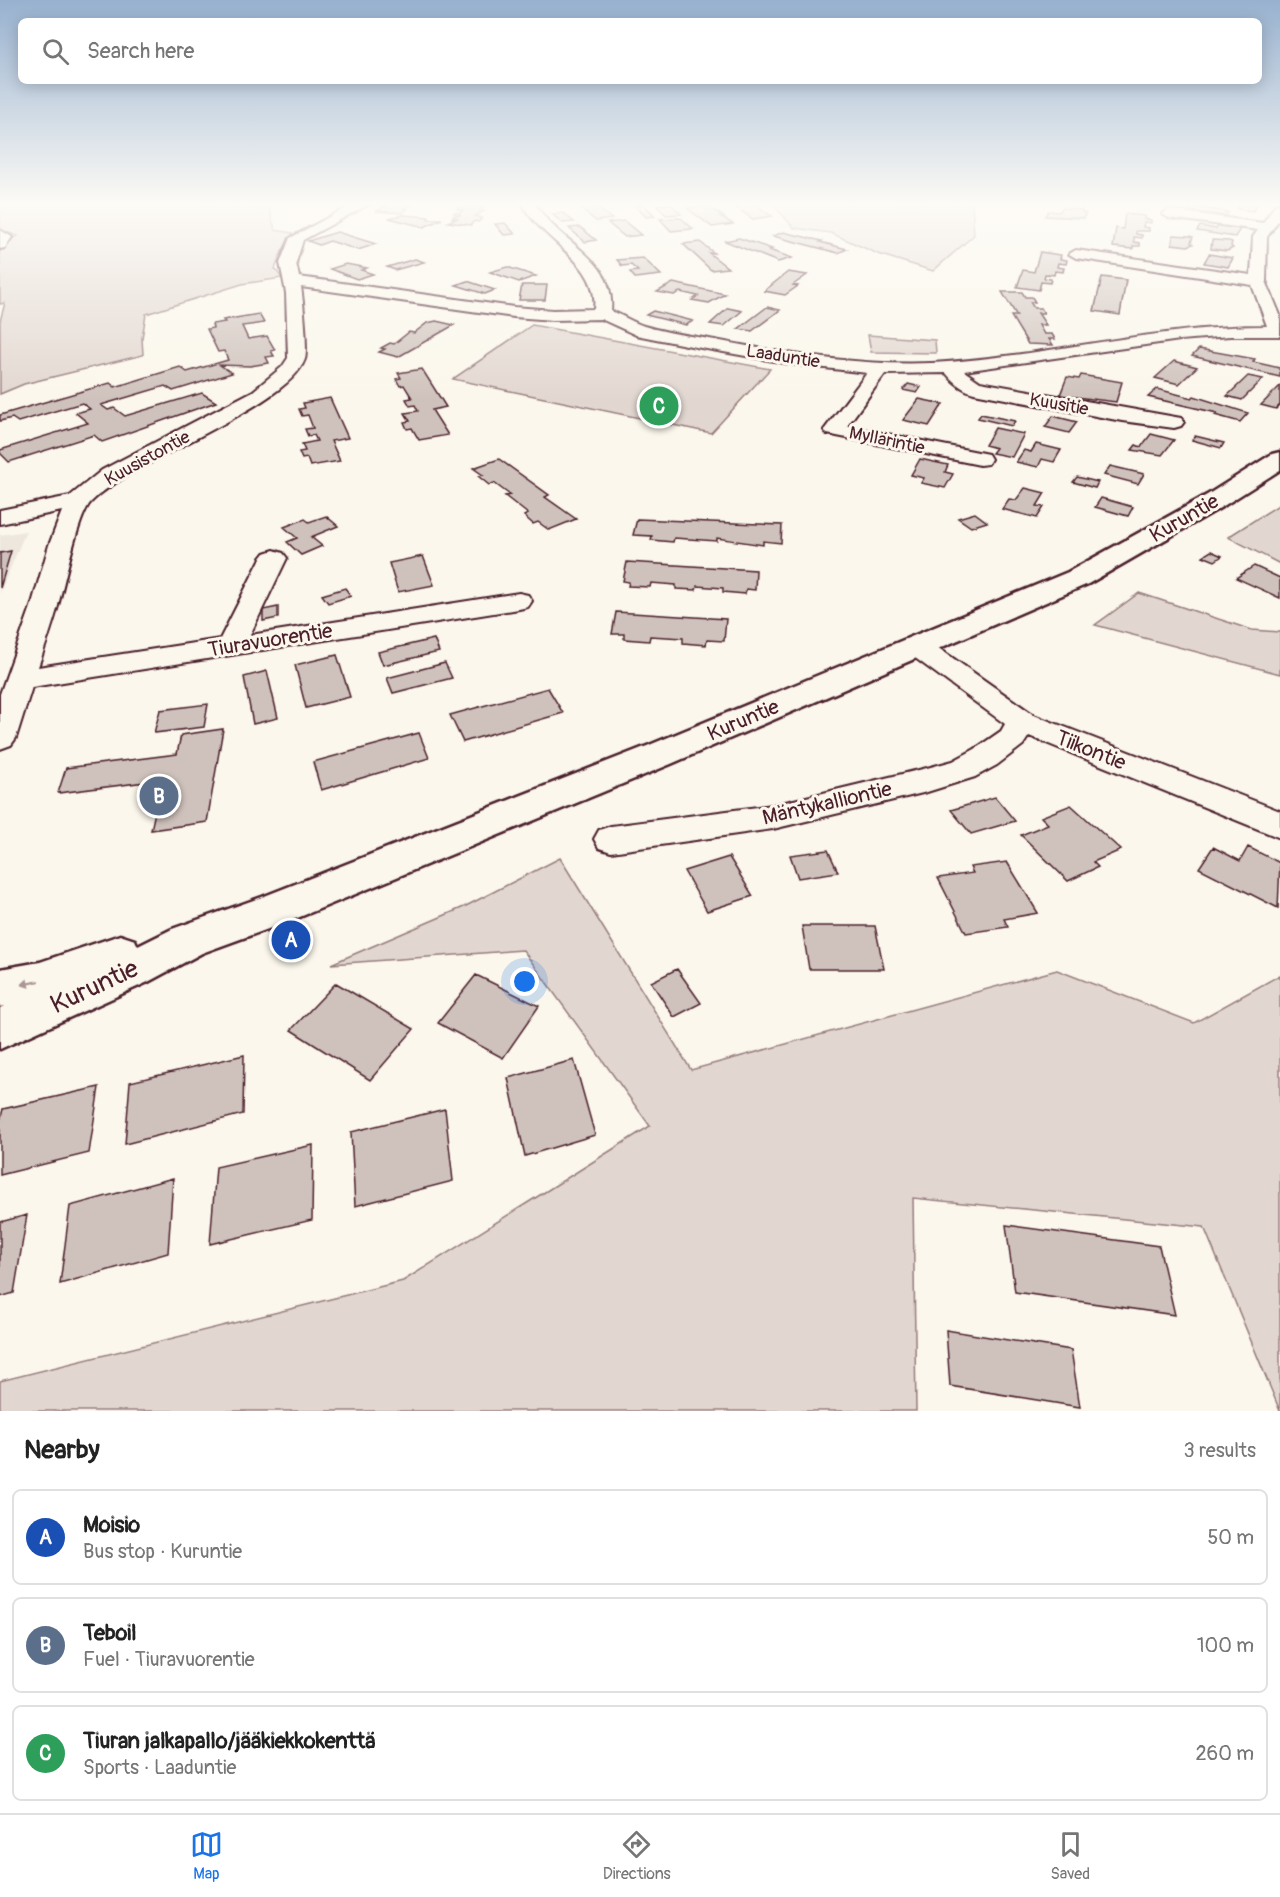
<!DOCTYPE html>
<meta charset="utf-8">
<style>
:root{--surface:#fff;--page:#f6f6f6;--text:#222;--muted:#767676;--line:#e0e0e0;--accent:#1a73e8}
body{margin:0;font-family:Pangolin,sans-serif;background:var(--page);color:var(--text)}
.you{position:absolute;left:525px;top:982px;width:21px;height:21px;margin:-15px;border:4px solid #fff;border-radius:50%;background:#1a73e8;box-shadow:0 0 0 9px #1a73e833}
.badge{display:grid;place-items:center;width:39px;height:39px;border-radius:50%;background:var(--accent);color:#fff;font-size:20px;font-weight:700}
.pin{position:absolute;translate:-50% -50%;border:3px solid #fff;box-shadow:0 2px 6px #0006}
.list{margin:0;padding:0;list-style:none}
h2{display:flex;justify-content:space-between;align-items:center;height:78px;margin:0;padding:0 24px;font-size:26px}
h2 small{font-size:20px;font-weight:400;color:var(--muted)}
.list li{display:grid;grid-template-columns:39px 1fr auto;gap:18px;align-items:center;box-sizing:border-box;height:96px;margin:0 12px 12px;padding:0 12px;border:2px solid var(--line);border-radius:9px}
.list b{display:block;font-size:22px;white-space:nowrap}
.list p{margin:0;font-size:20px;white-space:nowrap;color:var(--muted)}
.list em{font-size:20px;font-style:normal;color:var(--muted)}
.icon{flex:none;width:33px;height:33px;fill:none;stroke:currentColor;stroke-width:2;stroke-linecap:round;stroke-linejoin:round}
.map{position:relative;flex:none;width:1280px;height:1411px;overflow:hidden}
.search{position:absolute;background:var(--surface);box-shadow:0 3px 15px #0003;left:18px;right:18px;top:18px;height:66px;display:flex;align-items:center;gap:15px;box-sizing:border-box;padding:0 21px;border-radius:9px;color:var(--muted);font-size:22px}
.sheet{height:402px;background:var(--surface)}
nav{display:flex;justify-content:space-around;align-items:center;box-sizing:border-box;height:84px;border-top:2px solid var(--line);background:var(--surface);font-size:16px;color:var(--muted)}
nav a{display:grid;justify-items:center;gap:3px}
nav .on{color:var(--accent)}
.map>svg:first-child{display:block}
.built{fill:#eee7de}
.green{fill:#e2d7d0;stroke:#967b7e;stroke-width:1.5}
.building{fill:#cfc2bc;stroke:#4a1f2b;stroke-width:1.5}
.lines{fill:none;stroke-linecap:round;stroke-linejoin:round}
.minor-casing{stroke:#4a1f2b;stroke-width:4}
.major-casing{stroke:#4a1f2b;stroke-width:5}
.minor{fill:#fbf7ec;fill-rule:evenodd}
.major{fill:#fbf7ec;fill-rule:evenodd}
.oneway{fill:#ab9695}
.labels{text-anchor:middle;stroke-width:6;stroke-linejoin:round;paint-order:stroke}
.far-street-label{font-size:18px;fill:#4a1f2b;stroke:#fbf7ec}
.street-label{font-size:21px;fill:#4a1f2b;stroke:#fbf7ec}
.near-street-label{font-size:26px;fill:#4a1f2b;stroke:#fbf7ec}
</style>
<div class="map">
<svg width="1280" height="1411" viewBox="0 0 1280 1411">
<rect width="100%" height="100%" fill="#fbf7ec"/>
<filter id="ink" filterUnits="userSpaceOnUse"><feTurbulence type="fractalNoise" baseFrequency=".0167" numOctaves="2"/><feDisplacementMap in="SourceGraphic" scale="12" xChannelSelector="R" yChannelSelector="G"/><feConvolveMatrix kernelMatrix="1 2 1 2 8 2 1 2 1" color-interpolation-filters="sRGB"/></filter>
<g filter="url(#ink)">
<path class="built" d="M 26,531 L 0,593 L 0,535 Z"/>
<path class="green" d="M 0,203 L 177,203 L 269,208 L 275,230 L 293,233 L 282,251 L 275,269 L 282,278 L 242,284 L 146,314 L 142,338 L 143,355 L 24,384 L 0,394 L 0,321 L 5,303 L 0,304 L 0,245 L 18,236 L 0,230 Z
M 772,203 L 972,203 L 974,235 L 933,271 L 878,254 L 831,233 L 794,228 Z
M 532,325 L 770,369 L 711,433 L 453,379 Z
M 868,335 L 935,340 L 936,353 L 871,352 Z
M 1280,504 L 1280,564 L 1228,537 Z
M 1139,593 L 1252,630 L 1280,632 L 1280,674 L 1095,625 Z
M 560,858 L 691,1070 L 1057,970 L 1194,1023 L 1280,975 L 1280,1411 L 1204,1227 L 913,1198 L 916,1411 L 0,1411 L 0,1381 L 403,1281 L 650,1126 L 523,950 L 331,964 L 464,907 Z"/>
<path class="building" d="M 385,203 L 414,203 L 403,209 L 407,209 L 403,213 L 376,211 L 388,206 L 382,206 Z
M 729,203 L 753,203 L 772,216 L 753,219 Z
M 1240,203 L 1257,203 L 1253,211 L 1237,209 Z
M 593,204 L 612,219 L 596,221 L 577,206 Z
M 644,204 L 655,216 L 646,217 L 635,205 Z
M 671,204 L 681,214 L 666,215 L 657,205 Z
M 707,206 L 723,216 L 720,216 L 733,224 L 712,227 L 687,208 Z
M 459,207 L 483,207 L 480,210 L 484,211 L 475,216 L 482,218 L 478,222 L 474,221 L 471,225 L 448,222 L 458,218 L 452,218 L 453,216 L 461,215 L 453,213 L 461,212 L 463,210 L 457,209 Z
M 1191,207 L 1228,212 L 1226,216 L 1189,211 Z
M 1062,208 L 1082,210 L 1081,212 L 1086,213 L 1083,218 L 1045,216 L 1048,211 L 1059,212 Z
M 563,213 L 574,222 L 563,223 L 552,214 Z
M 1125,214 L 1145,216 L 1144,219 L 1151,220 L 1151,223 L 1144,222 L 1143,227 L 1149,228 L 1149,231 L 1136,231 L 1136,234 L 1142,235 L 1142,238 L 1134,237 L 1134,242 L 1140,243 L 1140,246 L 1133,246 L 1133,249 L 1113,247 L 1116,228 L 1123,229 Z
M 403,215 L 429,217 L 428,219 L 442,219 L 424,227 L 389,218 Z
M 681,218 L 693,229 L 671,231 L 660,219 Z
M 624,221 L 641,235 L 625,237 L 608,223 Z
M 505,223 L 515,234 L 504,235 L 495,224 Z
M 1219,225 L 1240,229 L 1235,237 L 1197,231 L 1200,226 L 1216,229 Z
M 580,227 L 596,240 L 585,242 L 569,228 Z
M 337,232 L 376,244 L 358,250 L 330,241 L 319,245 L 308,241 Z
M 783,232 L 822,241 L 820,242 L 847,249 L 838,253 L 773,236 Z
M 1173,235 L 1190,236 L 1193,237 L 1191,242 L 1193,244 L 1188,246 L 1172,244 Z
M 739,238 L 772,249 L 769,250 L 792,258 L 778,262 L 725,241 Z
M 1212,240 L 1229,241 L 1232,242 L 1231,246 L 1233,248 L 1227,251 L 1211,249 Z
M 700,242 L 714,253 L 709,253 L 728,268 L 711,270 L 683,244 Z
M 1040,252 L 1061,255 L 1060,259 L 1067,260 L 1066,264 L 1058,263 L 1057,267 L 1064,268 L 1063,272 L 1055,271 L 1054,275 L 1045,274 L 1044,278 L 1051,279 L 1050,283 L 1041,282 L 1039,290 L 1017,287 L 1023,270 L 1034,272 Z
M 1209,254 L 1233,258 L 1228,267 L 1204,263 Z
M 643,258 L 661,275 L 635,278 L 630,272 L 638,271 L 631,265 L 622,266 L 617,260 Z
M 415,259 L 424,262 L 395,270 L 387,267 Z
M 346,264 L 367,268 L 361,270 L 373,274 L 357,279 L 330,269 Z
M 507,267 L 536,276 L 519,282 L 490,272 Z
M 788,272 L 807,275 L 793,285 L 798,286 L 785,295 L 764,291 Z
M 1102,277 L 1126,280 L 1120,315 L 1094,311 Z
M 467,281 L 495,290 L 485,294 L 456,285 Z
M 673,283 L 725,294 L 709,303 L 692,300 L 698,296 L 680,292 L 674,295 L 657,292 Z
M 522,285 L 547,285 L 545,300 L 519,300 Z
M 1002,292 L 1022,292 L 1025,297 L 1032,297 L 1035,302 L 1030,302 L 1034,308 L 1041,308 L 1044,313 L 1038,313 L 1046,325 L 1039,325 L 1044,334 L 1052,334 L 1055,339 L 1049,339 L 1053,345 L 1028,344 L 1011,316 L 1017,316 Z
M 767,307 L 780,310 L 752,331 L 738,329 Z
M 728,308 L 742,311 L 724,326 L 710,324 Z
M 653,311 L 693,321 L 686,325 L 646,315 Z
M 259,314 L 264,323 L 242,326 L 248,339 L 267,336 L 275,350 L 271,351 L 274,356 L 266,357 L 269,363 L 250,366 L 220,365 L 232,373 L 173,391 L 165,386 L 101,405 L 108,410 L 114,408 L 125,416 L 202,393 L 216,402 L 102,442 L 94,435 L 9,462 L 0,453 L 0,450 L 88,423 L 76,413 L 90,409 L 82,403 L 18,422 L 12,418 L 0,421 L 0,415 L 110,383 L 115,387 L 180,367 L 187,372 L 228,360 L 224,351 L 218,352 L 207,329 L 213,328 L 212,324 L 225,322 L 223,320 Z
M 436,321 L 454,325 L 398,357 L 379,352 L 385,349 L 381,348 L 390,343 L 394,344 L 409,332 L 414,333 L 427,323 Z
M 1199,349 L 1255,359 L 1253,362 L 1280,368 L 1280,377 L 1192,356 Z
M 1174,361 L 1197,367 L 1179,384 L 1155,378 Z
M 422,369 L 446,407 L 432,410 L 448,435 L 419,440 L 412,428 L 407,429 L 404,422 L 410,421 L 405,413 L 418,411 L 415,405 L 410,406 L 406,399 L 412,398 L 404,385 L 400,386 L 396,379 L 401,378 L 398,373 Z
M 1081,375 L 1122,382 L 1116,402 L 1060,395 L 1067,377 L 1079,379 Z
M 1248,376 L 1263,379 L 1242,400 L 1227,396 Z
M 908,384 L 921,387 L 917,393 L 903,390 Z
M 1280,386 L 1280,405 L 1276,409 L 1261,405 Z
M 1157,389 L 1192,398 L 1194,396 L 1248,413 L 1240,422 L 1215,415 L 1217,413 L 1148,397 Z
M 330,398 L 348,438 L 331,441 L 340,461 L 310,466 L 307,458 L 302,459 L 299,452 L 305,451 L 302,444 L 317,441 L 314,435 L 308,436 L 305,429 L 313,428 L 308,415 L 302,416 L 299,409 L 305,408 L 303,403 Z
M 919,399 L 943,404 L 929,426 L 903,420 Z
M 981,414 L 1015,421 L 1012,426 L 978,418 Z
M 1053,416 L 1077,422 L 1069,433 L 1045,427 Z
M 995,428 L 1024,434 L 1012,457 L 992,453 L 996,448 L 985,445 Z
M 1151,434 L 1174,440 L 1162,455 L 1132,450 L 1136,445 L 1141,447 Z
M 1195,436 L 1224,443 L 1221,448 L 1192,440 Z
M 1036,444 L 1061,450 L 1054,462 L 1042,459 L 1038,467 L 1016,462 L 1024,450 L 1031,452 Z
M 499,459 L 549,495 L 545,497 L 576,519 L 549,530 L 538,522 L 533,524 L 524,516 L 528,514 L 505,496 L 510,495 L 494,483 L 489,485 L 478,476 L 483,475 L 473,468 Z
M 920,459 L 948,465 L 945,472 L 953,474 L 945,488 L 921,483 L 924,478 L 911,475 Z
M 1110,466 L 1144,474 L 1138,484 L 1104,475 Z
M 1077,477 L 1098,482 L 1095,488 L 1073,482 Z
M 1025,488 L 1045,493 L 1037,506 L 1044,507 L 1037,518 L 1002,509 L 1009,499 L 1016,500 Z
M 1101,498 L 1133,507 L 1128,516 L 1095,507 Z
M 975,513 L 987,522 L 971,527 L 958,518 Z
M 326,516 L 338,526 L 311,537 L 322,546 L 301,555 L 287,542 L 297,538 L 284,527 L 305,519 L 309,522 Z
M 637,519 L 782,525 L 781,543 L 763,541 L 763,545 L 717,538 L 717,541 L 674,538 L 673,542 L 651,540 L 652,536 L 633,535 Z
M 11,551 L 0,588 L 0,553 Z
M 1211,551 L 1222,556 L 1215,561 L 1203,556 Z
M 423,556 L 434,585 L 398,592 L 389,563 Z
M 627,562 L 756,570 L 755,590 L 746,589 L 745,594 L 723,592 L 723,588 L 697,586 L 696,590 L 676,589 L 676,585 L 651,583 L 650,587 L 628,586 L 629,582 L 623,581 Z
M 1254,566 L 1280,578 L 1280,598 L 1236,578 Z
M 345,588 L 351,596 L 328,603 L 322,595 Z
M 278,607 L 278,618 L 263,621 L 263,610 Z
M 616,612 L 726,619 L 724,641 L 707,640 L 706,645 L 683,643 L 683,638 L 650,636 L 649,641 L 624,639 L 624,634 L 612,634 Z
M 434,639 L 439,652 L 383,665 L 378,652 Z
M 337,655 L 350,697 L 306,708 L 295,665 Z
M 445,663 L 452,678 L 393,693 L 387,678 Z
M 267,671 L 278,718 L 253,724 L 244,677 Z
M 548,688 L 563,713 L 463,742 L 450,715 Z
M 208,704 L 204,727 L 154,733 L 160,710 Z
M 223,729 L 207,822 L 151,830 L 162,780 L 58,793 L 66,768 L 177,754 L 181,735 Z
M 419,733 L 429,758 L 321,790 L 313,762 Z
M 995,797 L 1015,821 L 971,834 L 951,810 Z
M 1071,805 L 1121,850 L 1093,862 L 1098,867 L 1068,881 L 1021,835 L 1048,824 L 1041,817 Z
M 1213,847 L 1240,861 L 1248,847 L 1280,863 L 1278,908 L 1199,868 Z
M 828,850 L 838,872 L 798,878 L 790,855 Z
M 729,857 L 753,896 L 707,911 L 684,871 Z
M 1007,862 L 1038,913 L 1004,919 L 1008,927 L 966,933 L 938,878 L 973,873 L 970,867 Z
M 802,926 L 875,926 L 884,969 L 809,969 Z
M 677,969 L 701,1003 L 674,1017 L 651,982 Z
M 476,975 L 539,1006 L 503,1058 L 438,1023 Z
M 336,983 L 414,1029 L 370,1080 L 291,1030 Z
M 244,1055 L 243,1114 L 125,1144 L 130,1082 Z
M 574,1060 L 595,1135 L 525,1156 L 508,1078 Z
M 99,1087 L 89,1153 L 0,1175 L 0,1121 L 3,1109 Z
M 445,1109 L 453,1181 L 355,1206 L 351,1132 Z
M 313,1145 L 312,1220 L 210,1244 L 216,1167 Z
M 173,1178 L 168,1253 L 60,1284 L 70,1206 Z
M 27,1215 L 14,1293 L 0,1297 L 0,1222 Z
M 1006,1225 L 1159,1246 L 1175,1315 L 1015,1292 Z
M 946,1330 L 1071,1350 L 1080,1407 L 950,1386 Z"/>
<g class="lines">
<g class="minor-casing">
<path id="minor" d="M 355,203 L 371,203 L 303,240 L 296,263 L 299,277 L 514,307 L 553,310 L 594,309 C 600,261 541,242 522,203 L 535,203 C 557,244 616,256 611,311 C 622,315 632,322 644,326 C 667,333 692,336 715,340 C 787,354 860,366 932,363 C 1045,357 1154,326 1267,326 L 1252,285 L 1076,258 L 1069,254 L 1076,250 L 1251,275 L 1253,237 L 1258,230 L 1169,218 L 1162,214 L 1169,210 L 1263,223 L 1275,205 L 1280,204 L 1280,218 L 1267,237 L 1266,281 L 1280,315 L 1280,336 L 1230,336 L 1180,340 L 964,371 L 980,382 L 1181,418 L 1184,422 L 1181,426 L 1174,428 L 1122,421 L 974,393 C 963,390 953,382 946,373 L 885,374 L 847,426 L 988,454 L 991,459 L 988,464 L 980,465 L 827,434 L 824,430 L 867,373 L 791,364 L 701,348 L 636,335 L 601,319 L 553,320 L 514,317 L 301,287 C 303,298 308,351 305,359 C 288,407 135,458 91,502 C 78,515 64,585 58,606 C 52,627 45,647 38,667 L 220,639 L 261,558 L 265,553 L 274,550 L 283,553 L 287,558 L 250,635 L 519,593 L 528,595 L 532,601 L 528,607 L 519,609 L 32,687 L 16,738 L 11,745 L 0,749 L 0,694 L 31,607 L 49,545 L 62,511 L 0,524 L 0,510 L 70,496 L 102,470 L 253,391 L 282,367 L 288,358 L 286,293 L 280,263 L 290,238 Z
M 0,230 L 12,237 L 5,248 L 0,249 Z
M 917,637 L 927,640 L 1034,715 L 1280,811 L 1280,838 L 1029,736 L 1023,745 L 997,765 L 975,777 L 927,792 L 773,829 L 611,852 L 599,848 L 594,839 L 599,830 L 611,826 L 773,805 L 927,768 L 953,761 L 975,749 L 1001,731 L 1005,724 L 907,652 L 903,646 L 907,640 Z"/>
</g>
<g class="major-casing">
<path id="major" d="M 1280,452 L 1280,470 L 1225,505 L 1088,584 L 671,764 L 290,921 L 202,953 L 148,982 L 0,1049 L 0,1008 L 4,1006 L 0,1007 L 0,969 L 40,962 L 120,935 L 135,940 L 138,946 L 172,929 L 262,897 L 647,746 L 1068,572 L 1207,495 L 1272,454 Z"/>
</g>
<use href="#minor" class="minor"/>
<use href="#major" class="major"/>
</g>
<defs><path id="oneway-solid" d="M-6-.8H1V-3.2L6.5 0L1 3.2V.8H-6Z" transform="scale(1.5)"/></defs>
<use class="oneway" href="#oneway-solid" transform="translate(30 983) rotate(168)"/>
</g>
<linearGradient id="sky" x2="0" y2="1"><stop stop-color="#97b1cf"/><stop offset="0.51" stop-color="#fdfbf6"/><stop offset="1" stop-color="#fdfbf6" stop-opacity="0"/></linearGradient>
<rect width="1280" height="401" fill="url(#sky)"/>
<g class="labels">
<g class="far-street-label">
<text transform="translate(783 356) rotate(9)" y="6">Laaduntie</text>
<text transform="translate(1059 404) rotate(10)" y="6">Kuusitie</text>
<text transform="translate(887 440) rotate(12)" y="6">Myllärintie</text>
<text transform="translate(147 458) rotate(-29)" y="6">Kuusistontie</text>
</g>
<g class="street-label">
<text transform="translate(1184 518) rotate(-30)" y="7">Kuruntie</text>
<text transform="translate(270 640) rotate(-9)" y="7">Tiuravuorentie</text>
<text transform="translate(743 720) rotate(-23)" y="7">Kuruntie</text>
<text transform="translate(1091 750) rotate(22)" y="7">Tiikontie</text>
<text transform="translate(827 803) rotate(-13)" y="7">Mäntykalliontie</text>
</g>
<g class="near-street-label">
<text transform="translate(94 986) rotate(-25)" y="9">Kuruntie</text>
</g>
</g>
</svg>
<div class="you"></div>
<div class="pin badge" style="left:291px;top:940px;background:#1a4fb4">A</div>
<div class="pin badge" style="left:159px;top:796px;background:#5c6f8a">B</div>
<div class="pin badge" style="left:659px;top:406px;background:#2e9e5b">C</div>
<div class="search"><svg class="icon" aria-label="search" viewBox="0 0 24 24"><circle cx="10" cy="10" r="6"/><path d="M15 15l6 6"/></svg>Search here</div>
</div>
<section class="sheet">
<h2>Nearby<small>3 results</small></h2>
<ul class="list">
<li><span class="badge" style="background:#1a4fb4">A</span><div><b>Moisio</b><p>Bus stop · Kuruntie</p></div><em>50 m</em></li>
<li><span class="badge" style="background:#5c6f8a">B</span><div><b>Teboil</b><p>Fuel · Tiuravuorentie</p></div><em>100 m</em></li>
<li><span class="badge" style="background:#2e9e5b">C</span><div><b>Tiuran jalkapallo/jääkiekkokenttä</b><p>Sports · Laaduntie</p></div><em>260 m</em></li>
</ul>
</section>
<nav>
<a class="on"><svg class="icon" aria-label="map" viewBox="0 0 24 24"><path d="M3 6l6-2 6 2 6-2v14l-6 2-6-2-6 2zM9 4v14M15 6v14"/></svg>Map</a>
<a><svg class="icon" aria-label="directions" viewBox="0 0 24 24"><path d="M12 3l9 9-9 9-9-9zM9 14v-3h6M13 9l2 2-2 2"/></svg>Directions</a>
<a><svg class="icon" aria-label="saved" viewBox="0 0 24 24"><path d="M7 4h10v16l-5-4-5 4z"/></svg>Saved</a>
</nav>
